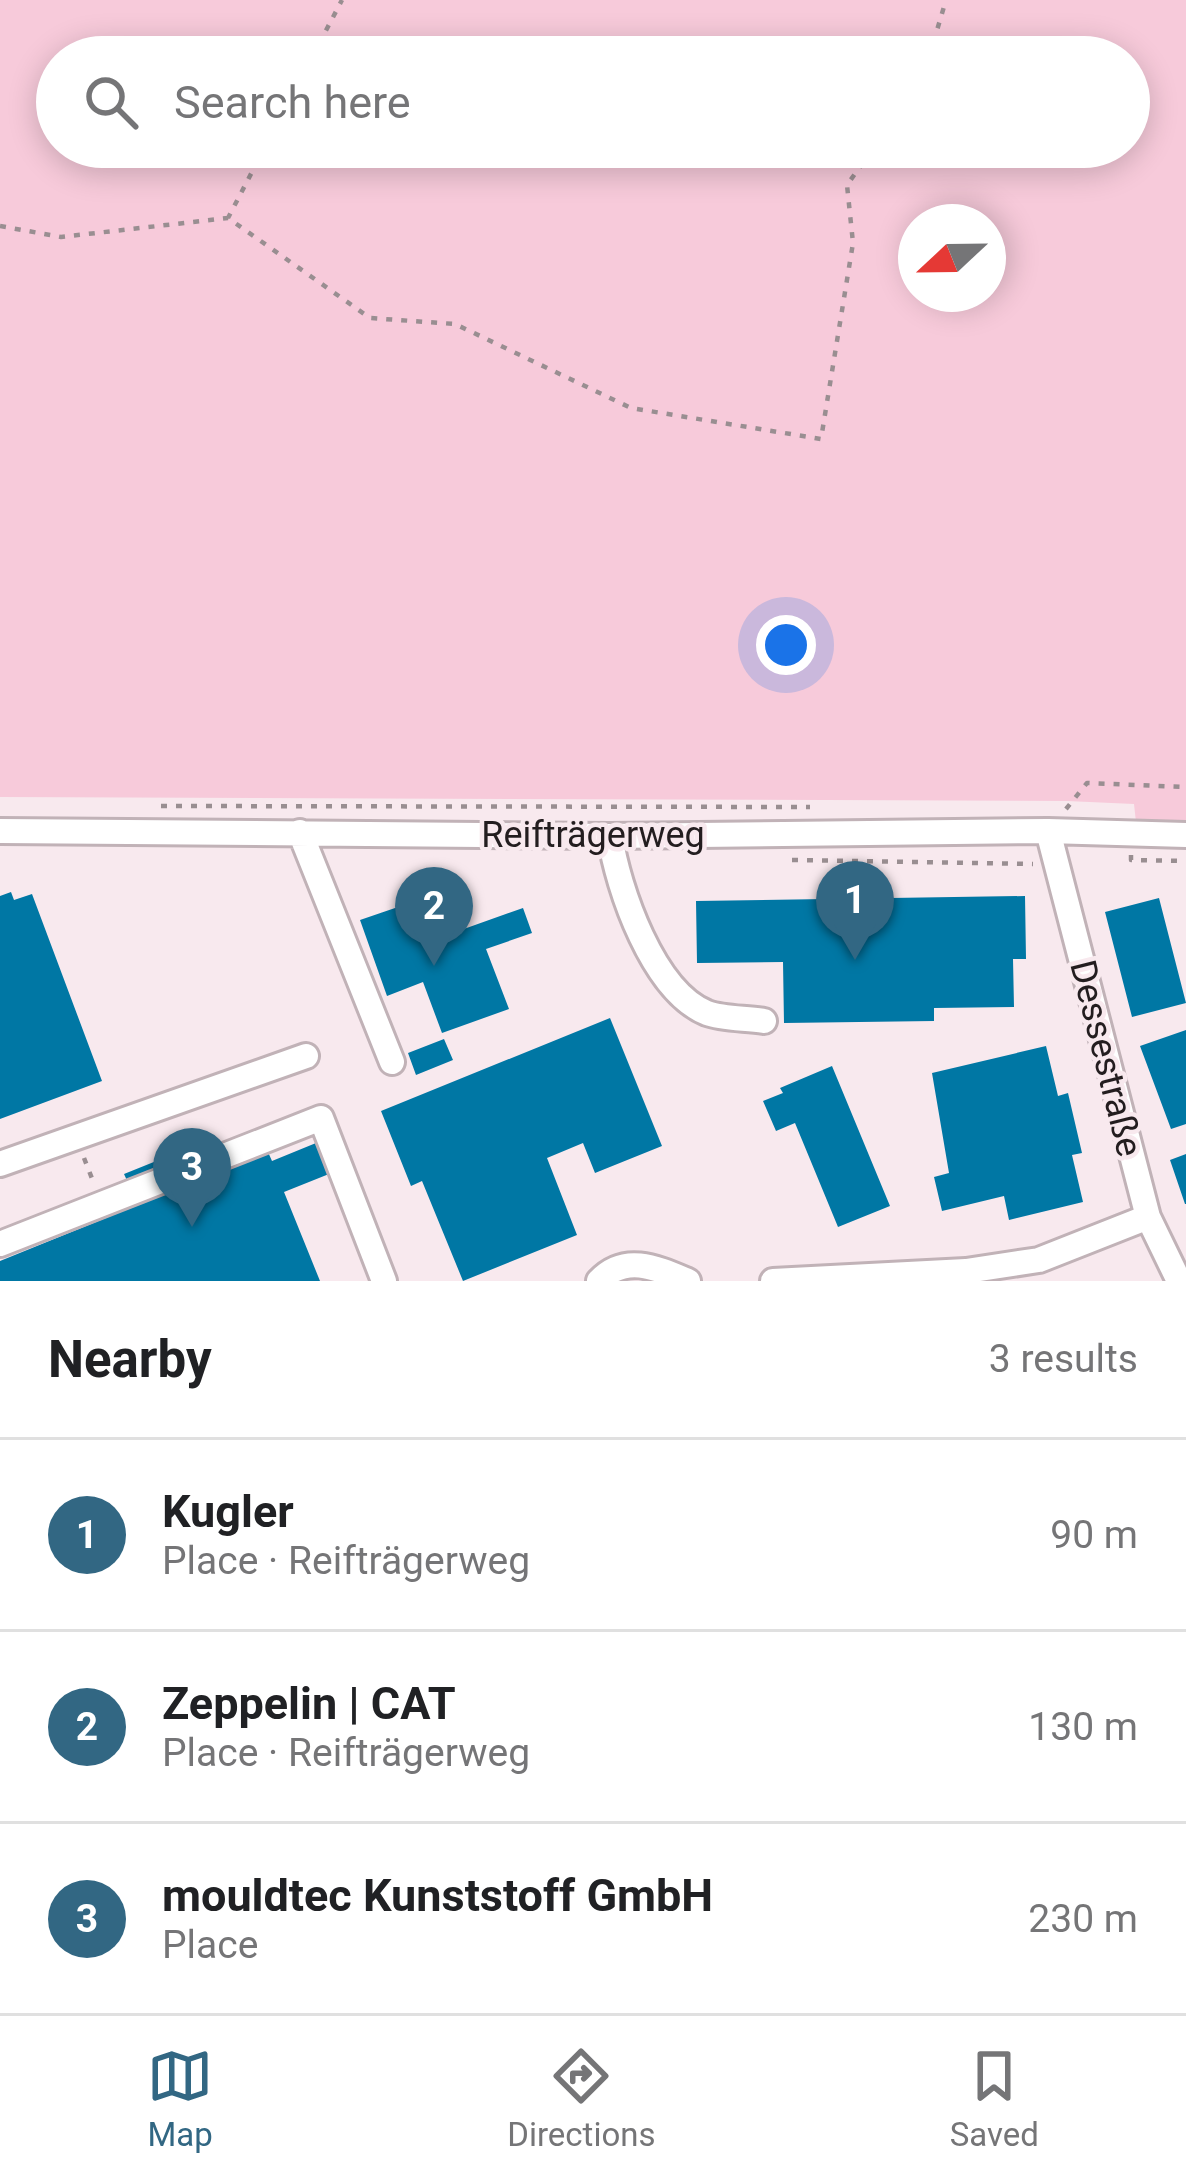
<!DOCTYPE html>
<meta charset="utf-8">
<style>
:root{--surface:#fff;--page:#f6f6f6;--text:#202124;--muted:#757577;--line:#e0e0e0;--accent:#326783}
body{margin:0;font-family:Roboto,sans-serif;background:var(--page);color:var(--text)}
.compass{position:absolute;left:898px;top:204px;width:108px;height:108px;border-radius:50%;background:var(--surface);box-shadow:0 6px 30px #0003;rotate:248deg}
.you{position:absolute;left:786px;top:645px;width:42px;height:42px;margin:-30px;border:9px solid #fff;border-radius:50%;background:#1a73e8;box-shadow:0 0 0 18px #1a73e833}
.badge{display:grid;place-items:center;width:78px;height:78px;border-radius:50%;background:var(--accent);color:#fff;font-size:39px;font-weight:700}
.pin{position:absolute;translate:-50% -99px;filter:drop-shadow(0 3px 6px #0008)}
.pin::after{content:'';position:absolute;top:63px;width:42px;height:36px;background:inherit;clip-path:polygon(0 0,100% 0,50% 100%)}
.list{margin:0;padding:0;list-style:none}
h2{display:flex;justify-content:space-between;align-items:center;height:156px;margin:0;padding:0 48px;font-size:51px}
h2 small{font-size:39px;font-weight:400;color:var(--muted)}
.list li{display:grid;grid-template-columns:78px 1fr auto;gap:36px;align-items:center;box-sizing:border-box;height:192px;padding:0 48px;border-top:3px solid var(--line)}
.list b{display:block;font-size:45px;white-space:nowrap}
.list p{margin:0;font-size:39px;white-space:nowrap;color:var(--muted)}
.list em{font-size:39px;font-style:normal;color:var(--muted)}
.icon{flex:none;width:66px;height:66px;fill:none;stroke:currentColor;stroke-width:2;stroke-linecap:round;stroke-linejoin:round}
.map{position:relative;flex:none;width:1186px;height:1281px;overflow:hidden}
.search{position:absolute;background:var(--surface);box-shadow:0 6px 30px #0003;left:36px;right:36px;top:36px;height:132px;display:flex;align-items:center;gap:30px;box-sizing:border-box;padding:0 42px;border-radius:66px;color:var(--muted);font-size:45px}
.sheet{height:732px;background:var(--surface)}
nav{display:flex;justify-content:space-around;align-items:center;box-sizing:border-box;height:168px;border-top:3px solid var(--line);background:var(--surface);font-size:33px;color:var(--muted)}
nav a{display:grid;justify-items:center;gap:6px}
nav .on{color:var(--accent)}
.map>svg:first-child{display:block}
.green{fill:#f7cada;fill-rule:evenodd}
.building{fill:#0077a4}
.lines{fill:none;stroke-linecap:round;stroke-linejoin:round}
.minor-casing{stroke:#c1b2b7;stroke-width:30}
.path{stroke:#998e91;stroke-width:4.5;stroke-dasharray:6 9;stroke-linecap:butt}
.minor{stroke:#fff;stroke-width:24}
.labels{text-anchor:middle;stroke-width:9;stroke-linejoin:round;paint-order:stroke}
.street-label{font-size:36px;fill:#231d1f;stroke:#f8e9ee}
</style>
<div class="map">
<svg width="1186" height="1281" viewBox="0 0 1186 1281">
<rect width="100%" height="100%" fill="#f8e9ee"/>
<path class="green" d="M 0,0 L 1186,0 L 1186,824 L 1136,822 L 1134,804 L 1067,801 L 0,797 ZM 57,57 L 1129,57 L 1129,147 L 57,147 ZM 916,222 L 988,222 L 988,294 L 916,294 Z"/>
<path class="building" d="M 11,892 L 14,900 L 32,894 L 102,1081 L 0,1119 L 0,896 Z
M 1025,896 L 1026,959 L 1013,959 L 1014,1007 L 934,1008 L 934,1021 L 784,1023 L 783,962 L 697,963 L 696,901 Z
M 1159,898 L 1186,1003 L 1132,1017 L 1105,912 Z
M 398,907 L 403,920 L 437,907 L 447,935 L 523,908 L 532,933 L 486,949 L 509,1009 L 442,1033 L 423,982 L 387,996 L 360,920 Z
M 610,1018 L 662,1146 L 595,1173 L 583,1143 L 547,1158 L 577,1235 L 463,1281 L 422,1181 L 411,1186 L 381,1111 Z
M 1186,1030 L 1186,1124 L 1171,1129 L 1140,1046 Z
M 444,1039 L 453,1060 L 416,1075 L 408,1053 Z
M 1046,1046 L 1058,1096 L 1068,1093 L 1082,1153 L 1072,1155 L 1083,1202 L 1009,1220 L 1004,1196 L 942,1211 L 934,1177 L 949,1173 L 932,1073 Z
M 832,1066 L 890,1206 L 838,1227 L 795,1123 L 776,1131 L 763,1101 L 783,1093 L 780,1088 Z
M 201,1143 L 206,1156 L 130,1187 L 124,1174 Z
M 316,1143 L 329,1174 L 284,1192 L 320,1281 L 0,1281 L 0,1261 L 268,1152 L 272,1161 Z
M 1186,1154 L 1186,1204 L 1185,1204 L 1170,1160 Z"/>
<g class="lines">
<g class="minor-casing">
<path id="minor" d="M 0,831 L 610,836 L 1048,831 L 1186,835
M 1048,831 L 1148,1217 L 1179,1281
M 300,832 L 392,1062
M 610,836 C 618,889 653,991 707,1013 C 723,1019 746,1018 764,1021
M 0,1164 L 306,1056
M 0,1244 L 321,1118 L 384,1281
M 599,1281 C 625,1253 657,1268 688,1281
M 773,1281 L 966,1271 L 1039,1260 L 1148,1217"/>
</g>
<path class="path" d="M 312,57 L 342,0
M 929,57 L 946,0
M 265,147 L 228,218 L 370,318 L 455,324 L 631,408 L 821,439 L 853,243 L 847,185 L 874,147
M 0,226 L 61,237 L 228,218
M 161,806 L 810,807
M 1066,809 L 1087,783 L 1186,787
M 1131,855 L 1131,860 L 1186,861
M 792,860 L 1033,864
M 84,1158 L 93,1181"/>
<use href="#minor" class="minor"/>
</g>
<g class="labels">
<g class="street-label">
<text x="593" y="847">Reifträgerweg</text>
<text transform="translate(1107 1058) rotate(76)" y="13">Dessestraße</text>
</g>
</g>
</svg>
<svg class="compass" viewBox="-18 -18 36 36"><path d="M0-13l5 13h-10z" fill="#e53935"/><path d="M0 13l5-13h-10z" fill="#757577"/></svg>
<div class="you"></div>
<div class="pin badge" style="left:855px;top:960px">1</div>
<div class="pin badge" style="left:434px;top:966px">2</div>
<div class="pin badge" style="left:192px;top:1227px">3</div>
<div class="search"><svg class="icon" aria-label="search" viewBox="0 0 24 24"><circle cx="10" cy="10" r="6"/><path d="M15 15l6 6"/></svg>Search here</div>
</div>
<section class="sheet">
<h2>Nearby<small>3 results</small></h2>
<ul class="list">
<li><span class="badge">1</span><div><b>Kugler</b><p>Place · Reifträgerweg</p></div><em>90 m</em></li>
<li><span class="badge">2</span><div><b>Zeppelin | CAT</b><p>Place · Reifträgerweg</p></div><em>130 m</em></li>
<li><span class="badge">3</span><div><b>mouldtec Kunststoff GmbH</b><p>Place</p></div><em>230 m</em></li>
</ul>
</section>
<nav>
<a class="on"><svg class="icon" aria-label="map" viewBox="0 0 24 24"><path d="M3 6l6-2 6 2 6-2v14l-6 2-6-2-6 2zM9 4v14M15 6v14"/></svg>Map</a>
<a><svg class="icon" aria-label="directions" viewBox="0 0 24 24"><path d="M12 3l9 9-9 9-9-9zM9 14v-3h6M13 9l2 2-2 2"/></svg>Directions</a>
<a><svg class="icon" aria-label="saved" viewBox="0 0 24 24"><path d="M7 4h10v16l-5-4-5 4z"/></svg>Saved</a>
</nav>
